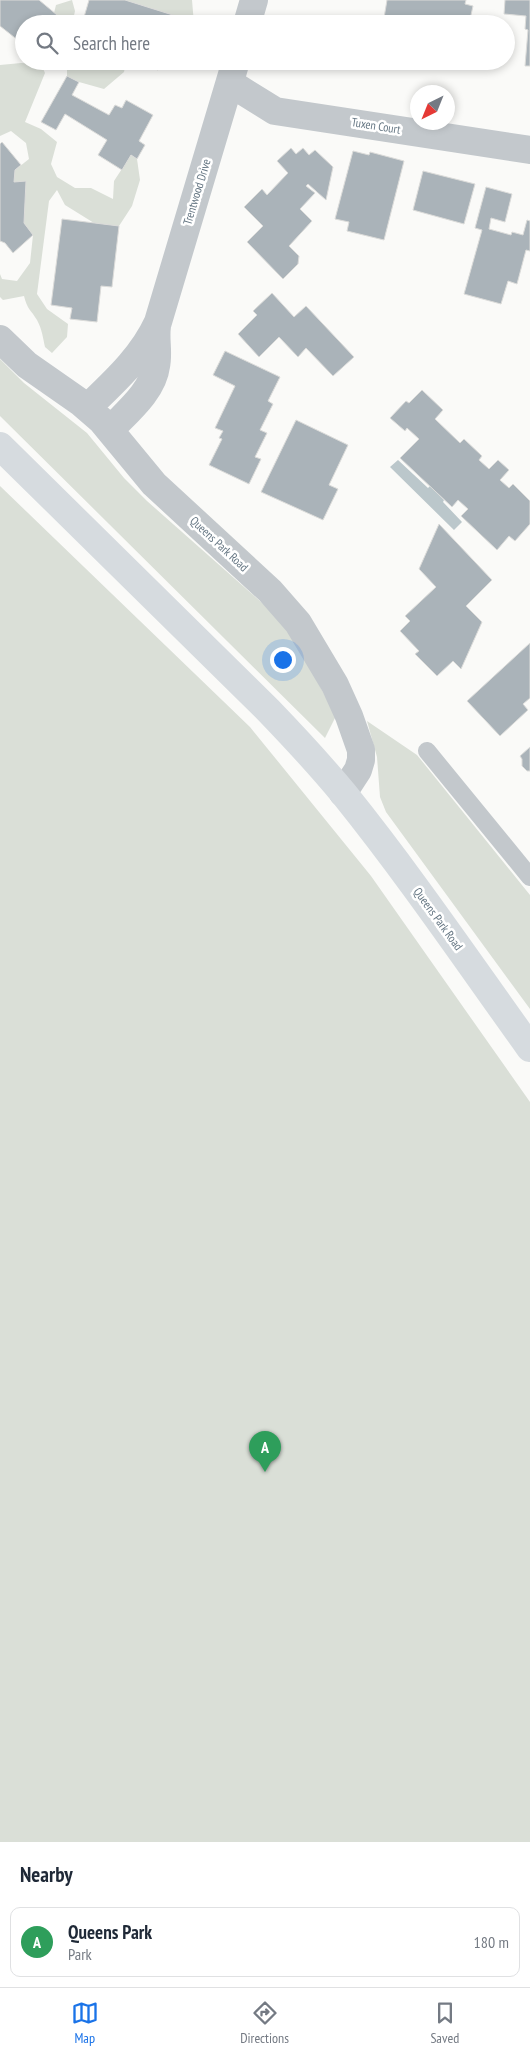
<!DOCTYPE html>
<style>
:root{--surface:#fff;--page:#f2f2f3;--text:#1f2937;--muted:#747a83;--line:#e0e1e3;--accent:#1a73e8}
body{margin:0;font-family:"PT Sans Narrow",sans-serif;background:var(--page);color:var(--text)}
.compass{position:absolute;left:410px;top:85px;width:45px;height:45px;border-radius:50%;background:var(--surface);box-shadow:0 2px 8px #0003;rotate:223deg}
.you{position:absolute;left:282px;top:659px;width:18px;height:18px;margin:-12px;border:4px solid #fff;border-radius:50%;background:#1a73e8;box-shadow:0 0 0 8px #1a73e833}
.badge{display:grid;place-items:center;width:32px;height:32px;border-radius:50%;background:var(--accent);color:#fff;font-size:16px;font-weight:700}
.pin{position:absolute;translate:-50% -41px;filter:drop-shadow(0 1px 2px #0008)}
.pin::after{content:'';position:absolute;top:26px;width:18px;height:15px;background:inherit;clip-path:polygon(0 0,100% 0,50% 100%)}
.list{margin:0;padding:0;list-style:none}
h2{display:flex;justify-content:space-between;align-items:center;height:65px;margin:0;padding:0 20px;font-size:21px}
h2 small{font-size:16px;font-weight:400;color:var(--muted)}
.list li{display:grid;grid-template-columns:32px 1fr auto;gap:15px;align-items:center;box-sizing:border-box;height:70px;margin:0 10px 10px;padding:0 10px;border:1px solid var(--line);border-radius:10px}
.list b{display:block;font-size:19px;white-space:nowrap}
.list p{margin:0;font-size:16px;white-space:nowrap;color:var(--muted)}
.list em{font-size:16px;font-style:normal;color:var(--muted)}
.icon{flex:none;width:28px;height:28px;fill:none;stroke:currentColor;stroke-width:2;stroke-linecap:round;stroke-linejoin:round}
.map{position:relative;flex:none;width:530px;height:1842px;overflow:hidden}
.search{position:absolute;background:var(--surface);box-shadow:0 2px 8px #0003;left:15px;right:15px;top:15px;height:55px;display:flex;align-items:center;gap:12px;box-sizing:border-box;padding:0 18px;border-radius:28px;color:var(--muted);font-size:19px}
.sheet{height:145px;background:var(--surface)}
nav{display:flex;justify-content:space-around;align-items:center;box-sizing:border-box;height:70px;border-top:1px solid var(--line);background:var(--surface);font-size:14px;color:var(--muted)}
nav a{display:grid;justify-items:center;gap:2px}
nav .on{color:var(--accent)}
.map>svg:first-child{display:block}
.green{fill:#dadfd7}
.water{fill:#bbc7cb}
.building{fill:#aab3b9;stroke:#dcdcda}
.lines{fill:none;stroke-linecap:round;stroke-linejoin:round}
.lane{stroke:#c3c8cc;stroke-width:18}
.street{stroke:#c3c8cc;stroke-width:28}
.secondary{stroke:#d6dbdf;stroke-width:28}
.labels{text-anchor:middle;stroke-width:5;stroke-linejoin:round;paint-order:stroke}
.street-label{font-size:12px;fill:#657683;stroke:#fff}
</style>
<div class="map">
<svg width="530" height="1842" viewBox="0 0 530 1842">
<rect width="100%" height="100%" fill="#fafaf8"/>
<path class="green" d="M 72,0 L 75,11 L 72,24 L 60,24 L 63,20 L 54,13 L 56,5 Z
M 125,0 L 192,0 L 194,24 L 174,24 L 176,16 Z
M 100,61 L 126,61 L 124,72 L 104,89 L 79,82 L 67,76 L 67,67 L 75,62 L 98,69 Z
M 21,63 L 41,64 L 45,73 L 25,122 L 41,129 L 57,142 L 51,164 L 57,177 L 75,188 L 91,188 L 113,199 L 114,181 L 131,155 L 137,159 L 140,180 L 132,206 L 119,226 L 94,223 L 65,205 L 57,190 L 49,201 L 37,294 L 47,309 L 68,324 L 67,337 L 52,353 L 45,347 C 43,338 42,329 37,320 C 31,310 27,309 24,296 L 3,300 L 0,297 L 0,274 L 2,279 L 17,281 L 30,263 L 33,235 L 24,223 L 25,181 L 14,182 L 15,170 L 29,159 L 26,143 L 11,131 L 0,136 L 0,65 Z
M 0,359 L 24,383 L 87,433 L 124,478 L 147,501 L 287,625 L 336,716 L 325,738 L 0,416 Z
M 0,486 L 250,727 L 371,876 L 530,1102 L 530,1842 L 0,1842 Z
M 367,721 L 417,755 L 530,895 L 530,1009 L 386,812 L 380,797 L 377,757 Z"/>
<path class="water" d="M 398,460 L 428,488 L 430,486 L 444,500 L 443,502 L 462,522 L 454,530 L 390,467 Z"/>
<path class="building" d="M 0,0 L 39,0 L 63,20 L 60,24 L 24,24 L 24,45 L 0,26 Z
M 89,0 L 125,0 L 176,16 L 174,24 L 82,24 Z
M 387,0 L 466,0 L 465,4 L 473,6 L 469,24 L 440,24 L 441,20 L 423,17 L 422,24 L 383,24 Z
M 505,0 L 530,0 L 530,66 L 525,66 L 528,30 L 525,29 L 526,16 L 504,14 Z
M 137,61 L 161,61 L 158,70 L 137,63 Z
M 67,76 L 79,82 L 72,95 L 109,115 L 115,105 L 122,108 L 126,100 L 153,115 L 139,141 L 145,145 L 137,159 L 131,155 L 122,170 L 98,155 L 107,140 L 65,114 L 56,130 L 41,122 Z
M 2,142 L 21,165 L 15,170 L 14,182 L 26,181 L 24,223 L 33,235 L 13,253 L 5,243 L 0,241 L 0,144 Z
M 291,148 L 296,154 L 303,148 L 309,155 L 315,150 L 333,167 L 326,200 L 308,184 L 306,186 L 315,193 L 300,209 L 312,221 L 289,246 L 299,256 L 298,264 L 283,279 L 247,242 L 263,226 L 244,207 L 262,189 L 267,195 L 288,173 L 277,161 Z
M 353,151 L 369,155 L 370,152 L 404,161 L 384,240 L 347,231 L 349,222 L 335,219 Z
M 423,171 L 475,184 L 464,224 L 413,210 Z
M 486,187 L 512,194 L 505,222 L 491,218 L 489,229 L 511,235 L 512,232 L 523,235 L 527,220 L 530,221 L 530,251 L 526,250 L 517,284 L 508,281 L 501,304 L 464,294 L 482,230 L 475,228 Z
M 62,219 L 119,226 L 112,287 L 101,286 L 97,322 L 70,319 L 72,308 L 51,305 Z
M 272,293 L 294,317 L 306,306 L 354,357 L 333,376 L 306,348 L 298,357 L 279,337 L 259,357 L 238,334 L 257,315 L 253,311 Z
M 225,351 L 280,377 L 268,401 L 273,404 L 260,430 L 267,433 L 255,457 L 261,459 L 249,484 L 209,465 L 222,439 L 219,438 L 223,431 L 215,428 L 235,386 L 213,375 Z
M 422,390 L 443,410 L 435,419 L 460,443 L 464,439 L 482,456 L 479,460 L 489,469 L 498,460 L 509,470 L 500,480 L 509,488 L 513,484 L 530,501 L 530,524 L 515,541 L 509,536 L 497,550 L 461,516 L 468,509 L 458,500 L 452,507 L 400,458 L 419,439 L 407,428 L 405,431 L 390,418 L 406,401 L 409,403 Z
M 296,420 L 348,445 L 329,485 L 338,489 L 323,520 L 261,492 Z
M 439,524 L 492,580 L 466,606 L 482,622 L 461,669 L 453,661 L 437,676 L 415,654 L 419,651 L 400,631 L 410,621 L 405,616 L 436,587 L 419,569 Z
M 530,643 L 530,698 L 523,704 L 528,710 L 500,736 L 467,701 Z
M 530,747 L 530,771 L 527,771 L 522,766 L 522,759 L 520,756 Z"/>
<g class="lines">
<path class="lane" d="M 427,751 L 530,877"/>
<path class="street" d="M 247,24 L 254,0
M 230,83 L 275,111 L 530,150
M 0,339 L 27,365 L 80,402 L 102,421 L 154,484 L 270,591 L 298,623 L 335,685 L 349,716 L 361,750 L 361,760 L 358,770 L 343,793
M 87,408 C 114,382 142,357 158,322 L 236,61
M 110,430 C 127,412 153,391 156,366 C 159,353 155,339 157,326"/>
<path class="secondary" d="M 0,446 L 268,710 C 294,737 320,765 344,794 C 410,876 469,963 530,1048"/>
</g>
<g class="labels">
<g class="street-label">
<text transform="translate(376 126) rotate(9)" y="4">Tuxen Court</text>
<text transform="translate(197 192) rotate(-73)" y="4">Trentwood Drive</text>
<text transform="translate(219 544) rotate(43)" y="4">Queens Park Road</text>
<text transform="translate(438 919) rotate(54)" y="4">Queens Park Road</text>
</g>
</g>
</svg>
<svg class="compass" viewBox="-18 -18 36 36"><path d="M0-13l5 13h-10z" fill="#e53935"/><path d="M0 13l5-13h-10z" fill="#747a83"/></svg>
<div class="you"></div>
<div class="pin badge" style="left:265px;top:1472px;background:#2e9e5b">A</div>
<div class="search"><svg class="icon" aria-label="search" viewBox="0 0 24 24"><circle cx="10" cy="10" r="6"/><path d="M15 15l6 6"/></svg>Search here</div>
</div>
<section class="sheet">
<h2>Nearby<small></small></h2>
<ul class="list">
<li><span class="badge" style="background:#2e9e5b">A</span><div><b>Queens Park</b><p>Park</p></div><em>180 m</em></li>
</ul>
</section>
<nav>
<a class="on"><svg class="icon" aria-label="map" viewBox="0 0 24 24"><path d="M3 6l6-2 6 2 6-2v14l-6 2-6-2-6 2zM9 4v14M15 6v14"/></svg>Map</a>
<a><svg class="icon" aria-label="directions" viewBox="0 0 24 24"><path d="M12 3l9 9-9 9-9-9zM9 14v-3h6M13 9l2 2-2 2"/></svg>Directions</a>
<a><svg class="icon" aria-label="saved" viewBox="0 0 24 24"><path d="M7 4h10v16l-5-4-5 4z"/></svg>Saved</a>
</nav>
